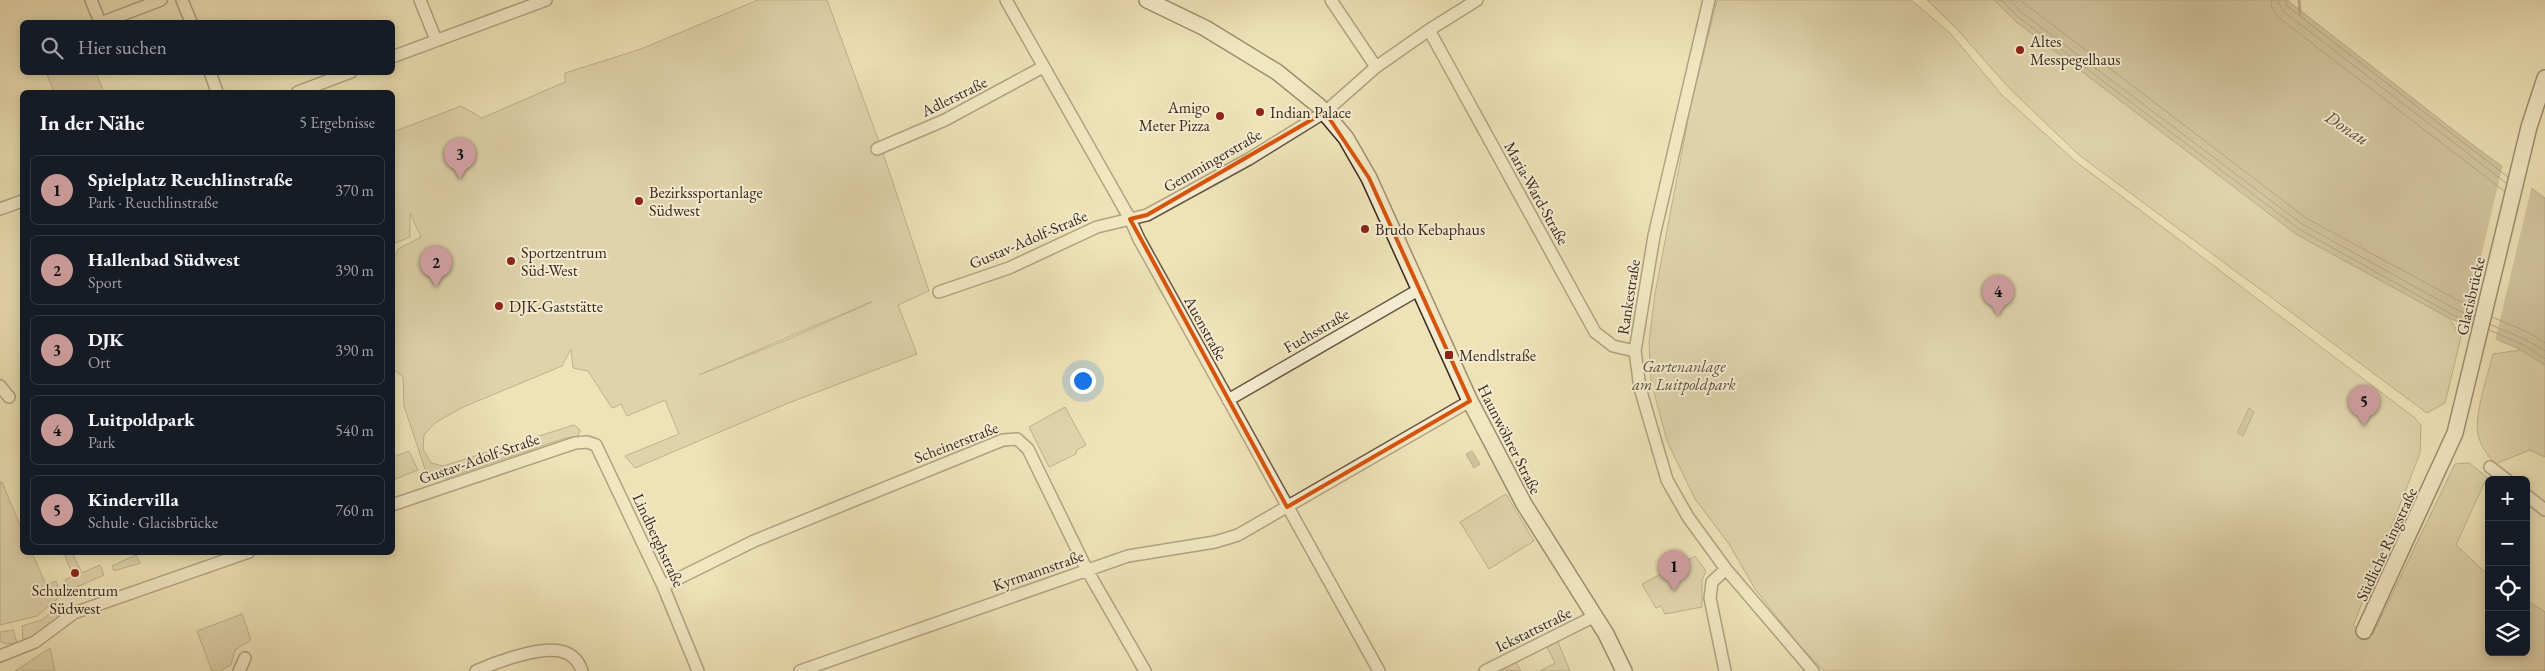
<!DOCTYPE html>
<html lang="de">
<meta charset="utf-8">
<style>
:root{--surface:#171b24;--page:#20242c;--text:#f1f3f6;--muted:#9ea1a6;--line:#363941;--accent:#c59692}
body{margin:0;font-family:"EB Garamond",serif;background:var(--page);color:var(--text)}
.controls{position:absolute;right:15px;bottom:15px;display:grid;overflow:hidden;border-radius:8px;box-shadow:0 2px 12px #0003}
.controls button{width:45px;height:45px;display:grid;place-items:center;padding:0;border:0;border-bottom:1px solid var(--line);background:var(--surface);color:var(--text);font:25px sans-serif}
.you{position:absolute;left:1082px;top:380px;width:18px;height:18px;margin:-12px;border:4px solid #fff;border-radius:50%;background:#1a73e8;box-shadow:0 0 0 8px #1a73e833}
.badge{display:grid;place-items:center;width:32px;height:32px;border-radius:50%;background:var(--accent);color:#111;font-size:16px;font-weight:700}
.pin{position:absolute;translate:-50% -41px;filter:drop-shadow(0 1px 2px #0008)}
.pin::after{content:'';position:absolute;top:26px;width:18px;height:15px;background:inherit;clip-path:polygon(0 0,100% 0,50% 100%)}
.list{margin:0;padding:0;list-style:none}
h2{display:flex;justify-content:space-between;align-items:center;height:65px;margin:0;padding:0 20px;font-size:21px}
h2 small{font-size:16px;font-weight:400;color:var(--muted)}
.list li{display:grid;grid-template-columns:32px 1fr auto;gap:15px;align-items:center;box-sizing:border-box;height:70px;margin:0 10px 10px;padding:0 10px;border:1px solid var(--line);border-radius:8px}
.list b{display:block;font-size:19px;white-space:nowrap}
.list p{margin:0;font-size:16px;white-space:nowrap;color:var(--muted)}
.list em{font-size:16px;font-style:normal;color:var(--muted)}
.icon{flex:none;width:28px;height:28px;fill:none;stroke:currentColor;stroke-width:2;stroke-linecap:round;stroke-linejoin:round}
.map{position:relative;flex:none;width:2545px;height:671px;overflow:hidden}
.search{position:absolute;background:var(--surface);box-shadow:0 2px 12px #0003;left:20px;top:20px;width:375px;height:55px;display:flex;align-items:center;gap:12px;box-sizing:border-box;padding:0 18px;border-radius:8px;color:var(--muted);font-size:19px}
.panel{position:absolute;background:var(--surface);box-shadow:0 2px 12px #0003;left:20px;top:90px;width:375px;height:465px;border-radius:8px}
.map>svg:first-child{display:block}
.green{fill:#cfc29d;stroke:#84755e;fill-rule:evenodd}
.water{fill:#b1a383;stroke:#81725b}
.pier{fill:#eee2b7}
.lines{fill:none;stroke-linecap:round;stroke-linejoin:round}
.shore{stroke:#766650;stroke-width:1}
.stream{stroke:#81725b;stroke-width:3}
.secondary-tunnel{stroke:#cabd98;stroke-width:15;stroke-dasharray:15 8;stroke-linecap:butt}
.street-casing{stroke:#675644;stroke-width:14}
.secondary-casing{stroke:#3a281e;stroke-width:18}
.street{stroke:#f4ecd0;stroke-width:11}
.secondary{stroke:#f4ecd0;stroke-width:15}
.marked{fill:none;stroke:#d7540e;stroke-width:4;stroke-linejoin:round}
.poi-dot{fill:#8f2418;stroke:#f4ecd0;stroke-width:2}
.labels{text-anchor:middle;stroke-width:4;stroke-linejoin:round;paint-order:stroke}
.poi-label{font-size:16px;fill:#3a281e;stroke:#f4ecd0;text-anchor:start}
.street-label{font-size:16px;fill:#3a281e;stroke:#f4ecd0}
.park-label{font-size:16px;font-style:italic;fill:#5f4e3e;stroke:#f4ecd0}
.water-label{font-size:18px;font-style:italic;fill:#5e4d3c;stroke:#f4ecd0}
</style>
<div class="map">
<svg width="2545" height="671" viewBox="0 0 2545 671">
<rect width="100%" height="100%" fill="#eee2b7"/>
<filter id="stains"><feTurbulence type="fractalNoise" baseFrequency=".004" numOctaves="4"/><feColorMatrix values="0 0 0 0 .2 0 0 0 0 .09 0 0 0 0 .02 0 0 0 .5 -.17"/></filter>
<radialGradient id="worn" r=".72"><stop offset=".6" stop-color="#630" stop-opacity="0"/><stop offset="1" stop-color="#630" stop-opacity=".3"/></radialGradient>
<path class="green" d="M 758,0 L 827,0 L 881,147 L 929,291 L 898,305 L 917,354 L 786,404 L 635,468 L 625,456 L 679,434 L 665,400 L 627,416 L 621,404 L 612,408 L 588,371 L 573,368 L 571,349 L 562,366 L 461,408 L 435,423 L 424,435 L 423,449 L 431,463 L 443,466 L 574,425 L 580,430 L 578,436 L 562,439 L 444,479 L 425,469 L 404,406 L 403,377 L 393,369 L 392,263 L 398,249 L 421,237 L 410,213 L 410,237 L 393,244 L 393,132 L 461,106 L 482,118 L 565,82 L 565,73 L 641,49 ZM 872,302 L 789,339 L 699,375 L 871,302 Z
M 1717,0 L 1911,0 L 1950,33 L 2002,95 L 2075,161 L 2415,418 L 2421,426 L 2420,453 L 2353,626 L 2373,634 L 2455,464 L 2469,463 L 2487,477 L 2456,545 L 2489,576 L 2489,652 L 2526,652 L 2526,600 L 2545,612 L 2545,671 L 1824,671 L 1799,645 L 1755,589 L 1729,544 L 1695,499 L 1667,441 L 1651,381 L 1649,342 L 1655,294 L 1691,104 Z
M 1927,0 L 1994,0 L 2014,20 L 2296,234 L 2449,318 L 2461,337 L 2445,403 L 2427,413 L 2079,155 L 2009,88 L 1956,28 Z
M 53,73 L 96,73 L 104,92 L 54,92 L 47,75 Z
M 2521,350 L 2545,365 L 2545,457 L 2530,450 L 2495,464 C 2488,455 2480,446 2478,434 C 2474,416 2488,374 2493,354 Z
M 1065,407 L 1086,445 L 1077,450 L 1076,454 L 1049,467 L 1029,427 Z
M 409,451 L 418,470 L 393,480 L 393,464 L 395,463 L 393,457 Z
M 0,482 L 2,482 L 22,530 L 22,552 L 32,553 L 46,585 L 56,581 L 61,596 L 37,616 L 0,625 Z
M 1506,494 L 1534,541 L 1489,569 L 1460,522 Z
M 64,553 L 72,553 L 82,573 L 100,565 L 104,575 L 70,590 L 65,580 L 73,576 Z
M 136,555 L 140,563 L 114,571 L 112,566 Z
M 1695,556 L 1706,571 L 1702,580 L 1702,607 L 1665,614 L 1661,606 L 1656,608 L 1642,584 Z
M 63,602 C 64,620 37,635 23,641 L 22,626 L 42,620 Z
M 242,614 L 251,640 L 235,650 L 231,665 L 220,671 L 212,671 L 197,631 Z
M 13,630 L 17,643 L 6,644 L 0,641 L 0,632 Z
M 1558,642 L 1570,671 L 1540,671 L 1555,663 L 1547,647 Z
M 50,648 L 55,671 L 15,671 Z
M 1516,662 L 1521,671 L 1501,670 Z"/>
<path class="water" d="M 1994,0 L 2287,0 L 2469,142 L 2545,198 L 2545,365 L 2521,350 L 2449,318 L 2296,234 L 2014,20 Z
M 2249,408 L 2254,412 L 2243,436 L 2237,433 Z
M 1472,451 L 1480,464 L 1474,468 L 1466,454 Z"/>
<path class="pier" d="M 2503,164 L 2532,185 L 2495,341 L 2464,328 Z"/>
<g class="lines">
<path class="shore" d="M 2001,0 L 2017,16 L 2299,229 L 2451,314 L 2473,323
M 2010,0 L 2021,12 L 2302,224 L 2453,308 L 2474,317
M 2020,0 L 2306,218 L 2476,310
M 2271,0 L 2272,8 L 2278,17 L 2504,191
M 2278,0 L 2283,11 L 2506,183
M 2285,0 L 2287,6 L 2508,177
M 2492,317 L 2530,333 L 2545,343
M 2490,324 L 2526,340 L 2545,351
M 2489,330 L 2524,345 L 2545,359"/>
<path class="stream" d="M 2299,0 L 2300,14"/>
<path class="secondary-tunnel" d="M 2353,671 L 2364,631"/>
<g class="street-casing">
<path id="street" d="M 91,0 L 100,22
M 182,0 L 191,22
M 420,0 L 436,40
M 1006,0 L 1130,219 L 1139,239 L 1379,671
M 1331,0 L 1376,67
M 1709,0 L 1654,236 L 1635,351 L 1640,388 L 1667,480 L 1688,517 L 1726,569 L 1813,671
M 103,22 L 161,0
M 1429,30 L 1595,332 L 1613,346 L 1635,351
M 392,57 L 546,0
M 210,72 L 217,92
M 298,92 L 351,72
M 877,149 L 945,120 L 1043,67
M 0,209 L 22,201
M 939,292 L 1009,268 L 1097,227 L 1147,215 L 1249,159 L 1325,112 L 1376,67 L 1429,30 L 1477,0
M 0,386 L 9,397
M 1228,400 L 1420,289
M 2490,467 L 2507,480
M 2526,495 L 2545,510
M 392,505 L 575,443 L 587,442 L 596,445 L 663,586 L 698,671
M 663,586 L 754,541 L 1003,440 L 1017,439 L 1028,449 L 1087,570 L 1145,671
M 0,656 L 35,642 L 74,613 L 249,552
M 239,671 L 245,658
M 476,671 C 496,662 542,645 564,652 C 573,655 579,662 582,671
M 800,671 L 1128,556 L 1215,542 L 1238,535 L 1470,401
M 1485,671 L 1595,616
M 1725,671 L 1710,598 L 1712,582 L 1726,569"/>
</g>
<g class="secondary-casing">
<path id="secondary" d="M 1147,0 L 1205,28 L 1277,72 L 1319,106 L 1346,138 L 1369,178 L 1470,401 L 1524,504 L 1606,634 L 1624,671
M 2364,631 L 2455,433 L 2529,127 L 2545,78"/>
</g>
<use href="#street" class="street"/>
<use href="#secondary" class="secondary"/>
</g>
<path d="M0 0H2545V671H0ZM 1325,112 L 1369,178 L 1470,401 L 1287,507 L 1130,219 L 1147,215 Z" fill="#eee2b7" fill-opacity=".55" fill-rule="evenodd"/>
<path class="marked" d="M 1325,112 L 1369,178 L 1470,401 L 1287,507 L 1130,219 L 1147,215 Z"/>
<g class="poi-dot">
<circle cx="2020" cy="50" r="5"/>
<circle cx="1260" cy="112" r="5"/>
<circle cx="1220" cy="116" r="5"/>
<circle cx="639" cy="201" r="5"/>
<circle cx="1365" cy="229" r="5"/>
<circle cx="511" cy="261" r="5"/>
<circle cx="499" cy="306" r="5"/>
<rect x="1444" y="350" width="10" height="10" rx="2.5"/>
<circle cx="75" cy="573" r="5"/>
</g>
<g class="labels">
<g class="poi-label">
<text x="2030" y="47">Altes<tspan x="2030" dy="18">Messpegelhaus</tspan></text>
<text x="1210" y="113" text-anchor="end">Amigo<tspan x="1210" dy="18">Meter Pizza</tspan></text>
<text x="1270" y="118">Indian Palace</text>
<text x="649" y="198">Bezirkssportanlage<tspan x="649" dy="18">Südwest</tspan></text>
<text x="1375" y="235">Brudo Kebaphaus</text>
<text x="521" y="258">Sportzentrum<tspan x="521" dy="18">Süd-West</tspan></text>
<text x="509" y="312">DJK-Gaststätte</text>
<text x="1459" y="361">Mendlstraße</text>
<text x="75" y="596" text-anchor="middle">Schulzentrum<tspan x="75" dy="18">Südwest</tspan></text>
</g>
<g class="street-label">
<text transform="translate(954 96) rotate(-26)" y="6">Adlerstraße</text>
<text transform="translate(1212 160) rotate(-30)" y="6">Gemmingerstraße</text>
<text transform="translate(1537 193) rotate(61)" y="6">Maria-Ward-Straße</text>
<text transform="translate(1028 239) rotate(-23)" y="6">Gustav-Adolf-Straße</text>
<text transform="translate(2470 296) rotate(-77)" y="6">Glacisbrücke</text>
<text transform="translate(1628 297) rotate(-81)" y="6">Rankestraße</text>
<text transform="translate(1206 328) rotate(61)" y="6">Auenstraße</text>
<text transform="translate(1316 330) rotate(-30)" y="6">Fuchsstraße</text>
<text transform="translate(1510 439) rotate(63)" y="6">Haunwöhrer Straße</text>
<text transform="translate(956 442) rotate(-21)" y="6">Scheinerstraße</text>
<text transform="translate(479 458) rotate(-19)" y="6">Gustav-Adolf-Straße</text>
<text transform="translate(659 540) rotate(65)" y="6">Lindberghstraße</text>
<text transform="translate(2386 544) rotate(-65)" y="6">Südliche Ringstraße</text>
<text transform="translate(1038 570) rotate(-19)" y="6">Kyrmannstraße</text>
<text transform="translate(1533 629) rotate(-26)" y="6">Ickstattstraße</text>
</g>
<g class="park-label">
<text x="1684" y="372">Gartenanlage<tspan x="1684" dy="18">am Luitpoldpark</tspan></text>
</g>
<g class="water-label">
<text transform="translate(2347 128) rotate(33)" y="6">Donau</text>
</g>
</g>
<rect width="100%" height="100%" filter="url(#stains)"/>
<rect width="100%" height="100%" fill="url(#worn)"/>
</svg>
<div class="controls">
<button>+</button>
<button>−</button>
<button><svg class="icon" aria-label="locate" viewBox="0 0 24 24"><circle cx="12" cy="12" r="6"/><path d="M12 2v4M12 18v4M2 12h4M18 12h4"/></svg></button>
<button><svg class="icon" aria-label="layers" viewBox="0 0 24 24"><path d="M12 4l9 5-9 5-9-5zM3 14l9 5 9-5"/></svg></button>
</div>
<div class="you"></div>
<div class="pin badge" style="left:1674px;top:591px">1</div>
<div class="pin badge" style="left:436px;top:287px">2</div>
<div class="pin badge" style="left:460px;top:179px">3</div>
<div class="pin badge" style="left:1998px;top:316px">4</div>
<div class="pin badge" style="left:2364px;top:426px">5</div>
<div class="search"><svg class="icon" aria-label="search" viewBox="0 0 24 24"><circle cx="10" cy="10" r="6"/><path d="M15 15l6 6"/></svg>Hier suchen</div>
<section class="panel">
<h2>In der Nähe<small>5 Ergebnisse</small></h2>
<ul class="list">
<li><span class="badge">1</span><div><b>Spielplatz Reuchlinstraße</b><p>Park · Reuchlinstraße</p></div><em>370 m</em></li>
<li><span class="badge">2</span><div><b>Hallenbad Südwest</b><p>Sport</p></div><em>390 m</em></li>
<li><span class="badge">3</span><div><b>DJK</b><p>Ort</p></div><em>390 m</em></li>
<li><span class="badge">4</span><div><b>Luitpoldpark</b><p>Park</p></div><em>540 m</em></li>
<li><span class="badge">5</span><div><b>Kindervilla</b><p>Schule · Glacisbrücke</p></div><em>760 m</em></li>
</ul>
</section>
</div>
